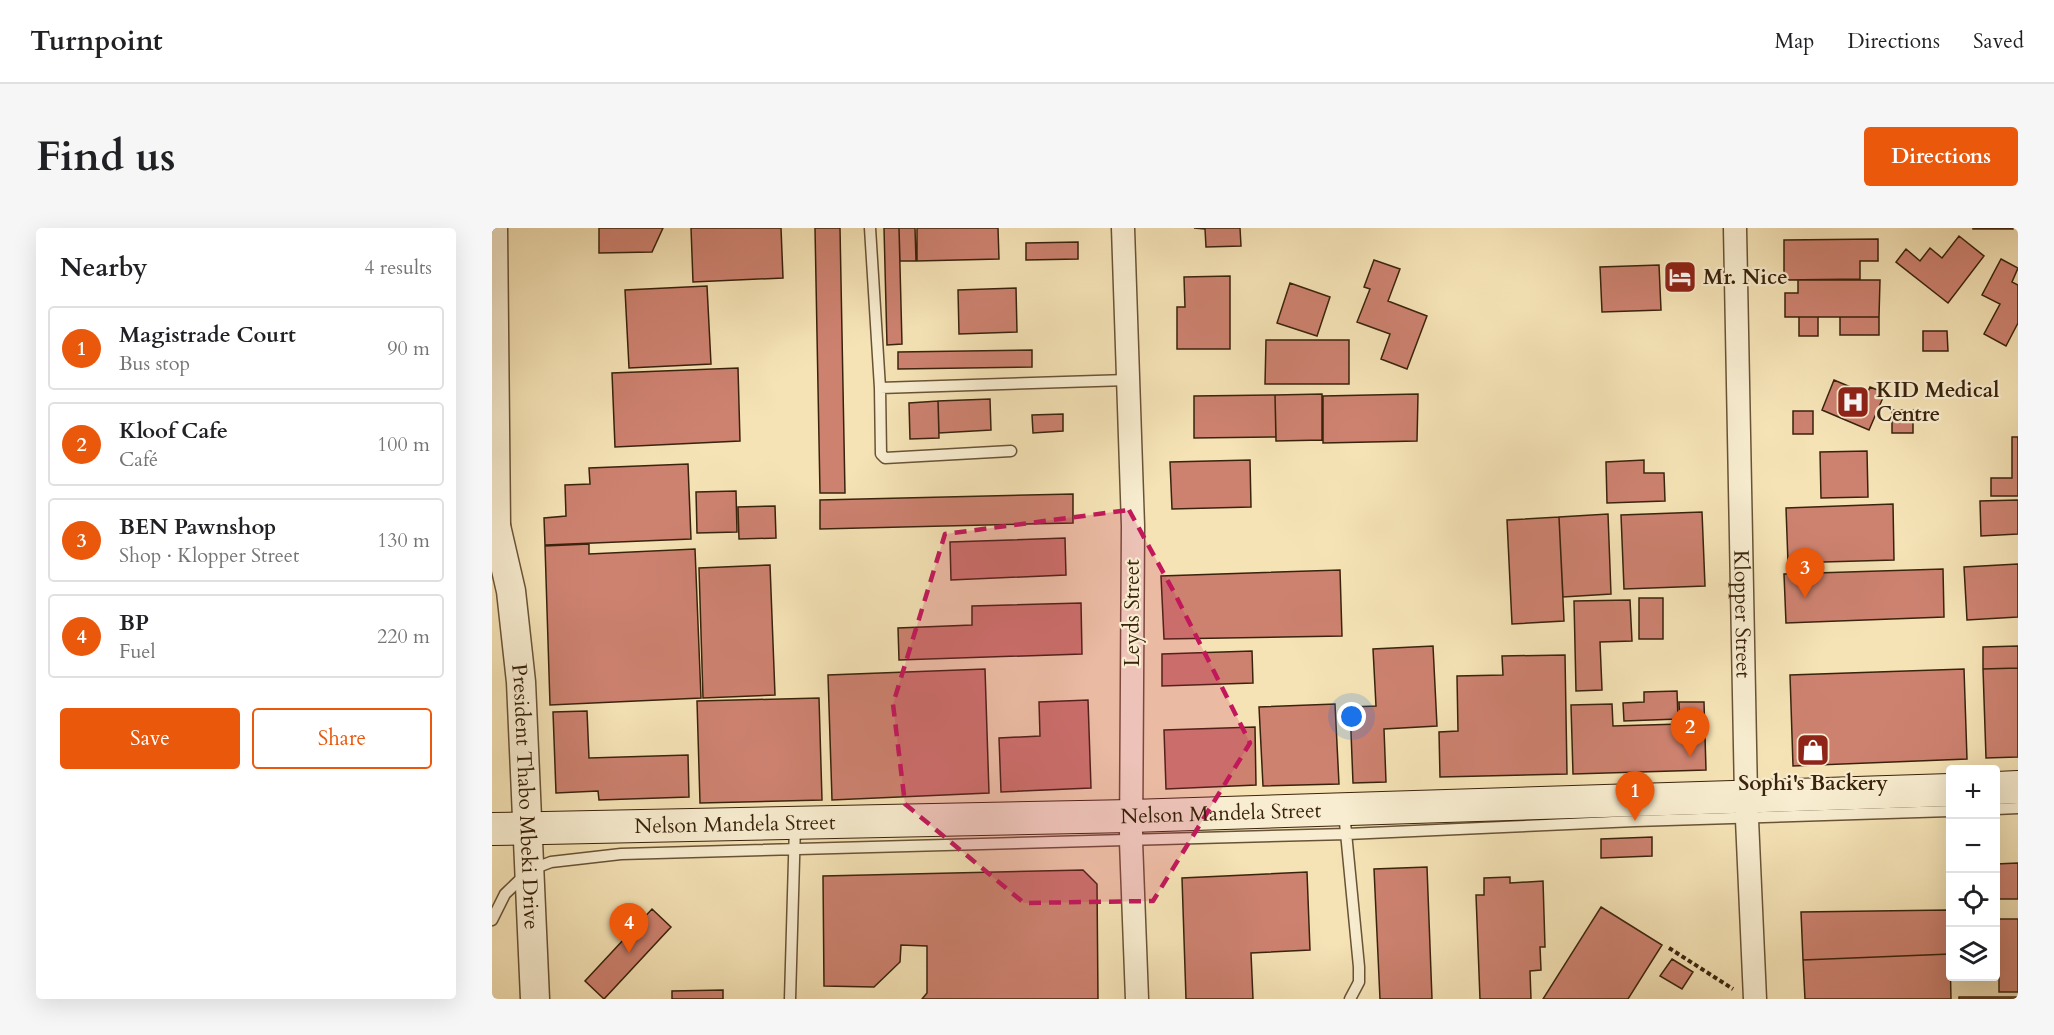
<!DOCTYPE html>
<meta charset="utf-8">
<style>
:root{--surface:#fff;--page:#f6f6f6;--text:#202124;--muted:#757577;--line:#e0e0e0;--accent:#ea580c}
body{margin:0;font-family:Cardo,serif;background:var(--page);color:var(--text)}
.controls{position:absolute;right:18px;bottom:18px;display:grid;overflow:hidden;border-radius:6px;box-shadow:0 6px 24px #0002}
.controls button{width:54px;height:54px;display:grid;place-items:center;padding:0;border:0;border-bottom:2px solid var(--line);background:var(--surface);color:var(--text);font:30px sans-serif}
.you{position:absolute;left:860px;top:489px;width:21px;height:21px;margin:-15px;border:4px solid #fff;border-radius:50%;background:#1a73e8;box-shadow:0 0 0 9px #1a73e833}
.badge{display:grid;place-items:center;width:39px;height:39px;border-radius:50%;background:var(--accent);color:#fff;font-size:20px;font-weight:700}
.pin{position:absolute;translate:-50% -50px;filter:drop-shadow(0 2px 3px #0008)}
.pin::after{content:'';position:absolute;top:32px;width:21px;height:18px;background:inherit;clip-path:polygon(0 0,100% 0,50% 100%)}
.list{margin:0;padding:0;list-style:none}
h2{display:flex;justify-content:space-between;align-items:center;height:78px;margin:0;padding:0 24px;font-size:26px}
h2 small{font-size:20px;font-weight:400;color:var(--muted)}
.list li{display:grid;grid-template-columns:39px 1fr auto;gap:18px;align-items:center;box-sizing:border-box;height:84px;margin:0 12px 12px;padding:0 12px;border:2px solid var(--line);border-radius:6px}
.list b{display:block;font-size:22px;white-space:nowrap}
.list p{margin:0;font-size:20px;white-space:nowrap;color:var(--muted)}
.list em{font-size:20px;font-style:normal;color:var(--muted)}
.actions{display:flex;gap:12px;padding:18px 24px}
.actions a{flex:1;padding:14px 0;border:2px solid var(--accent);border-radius:6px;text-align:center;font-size:21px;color:var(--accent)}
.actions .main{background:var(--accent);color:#fff}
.icon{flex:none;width:33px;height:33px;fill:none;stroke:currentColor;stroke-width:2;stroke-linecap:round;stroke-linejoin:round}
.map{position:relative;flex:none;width:1526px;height:771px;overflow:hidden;border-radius:6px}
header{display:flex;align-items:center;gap:36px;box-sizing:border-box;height:84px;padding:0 30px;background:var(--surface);border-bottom:2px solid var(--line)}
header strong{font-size:28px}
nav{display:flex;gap:33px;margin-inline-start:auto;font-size:21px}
.intro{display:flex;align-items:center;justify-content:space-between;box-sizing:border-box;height:144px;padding:0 36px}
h1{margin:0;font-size:42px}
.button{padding:15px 27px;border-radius:6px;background:var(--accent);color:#fff;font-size:21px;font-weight:700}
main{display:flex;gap:36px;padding:0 36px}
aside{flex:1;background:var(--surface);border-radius:6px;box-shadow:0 6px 24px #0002}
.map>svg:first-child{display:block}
.building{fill:#cd8270;stroke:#3a230c;stroke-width:1.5}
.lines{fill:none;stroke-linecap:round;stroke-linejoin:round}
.service-casing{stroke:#695336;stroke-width:13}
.minor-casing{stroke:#695336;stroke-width:25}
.tertiary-casing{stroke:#695336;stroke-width:31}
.secondary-casing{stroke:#3a230c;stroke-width:34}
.path{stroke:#3a230c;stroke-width:4;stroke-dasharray:4.5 3;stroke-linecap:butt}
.service{stroke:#f8edd0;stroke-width:10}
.minor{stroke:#f8edd0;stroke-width:22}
.tertiary{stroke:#f8edd0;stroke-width:28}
.secondary{stroke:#f8edd0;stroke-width:32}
.marked{fill:#c2185b;fill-opacity:0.2;stroke:#c2185b;stroke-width:4.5;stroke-dasharray:12 8;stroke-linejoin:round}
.labels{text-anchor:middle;stroke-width:4.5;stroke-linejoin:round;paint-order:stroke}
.poi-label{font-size:21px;font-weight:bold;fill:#3a230c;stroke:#f8edd0;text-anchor:start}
.street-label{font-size:21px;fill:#3a230c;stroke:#f8edd0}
</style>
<header>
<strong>Turnpoint</strong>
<nav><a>Map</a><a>Directions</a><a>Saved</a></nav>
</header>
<div class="intro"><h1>Find us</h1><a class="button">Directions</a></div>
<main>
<aside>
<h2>Nearby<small>4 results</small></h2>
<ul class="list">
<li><span class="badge">1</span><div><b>Magistrade Court</b><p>Bus stop</p></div><em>90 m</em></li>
<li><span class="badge">2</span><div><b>Kloof Cafe</b><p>Café</p></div><em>100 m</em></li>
<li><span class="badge">3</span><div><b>BEN Pawnshop</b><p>Shop · Klopper Street</p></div><em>130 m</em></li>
<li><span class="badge">4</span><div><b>BP</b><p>Fuel</p></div><em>220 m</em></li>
</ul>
<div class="actions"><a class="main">Save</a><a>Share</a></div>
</aside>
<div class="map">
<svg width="1526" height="771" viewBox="0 0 1526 771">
<rect width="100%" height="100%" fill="#f5e3b6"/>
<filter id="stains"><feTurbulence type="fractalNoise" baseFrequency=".00333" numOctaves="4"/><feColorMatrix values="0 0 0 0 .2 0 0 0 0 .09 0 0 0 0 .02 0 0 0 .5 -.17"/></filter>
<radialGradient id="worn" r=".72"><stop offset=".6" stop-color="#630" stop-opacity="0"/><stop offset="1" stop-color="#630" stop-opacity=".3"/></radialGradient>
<path class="building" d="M 107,0 L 171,0 L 160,24 L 107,25 Z
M 199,0 L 289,0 L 291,50 L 201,54 Z
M 323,0 L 348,0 L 353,265 L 328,265 Z
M 392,0 L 407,0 L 410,116 L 395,117 Z
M 407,0 L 423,0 L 424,33 L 408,33 Z
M 425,0 L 506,0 L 507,31 L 425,33 Z
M 702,0 L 748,0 L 749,18 L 714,19 L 713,1 Z
M 1481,0 L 1521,0 L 1521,1 L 1481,1 Z
M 1467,8 L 1492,28 L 1456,75 L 1404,34 L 1414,21 L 1428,33 L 1438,20 L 1450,30 Z
M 1386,11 L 1386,33 L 1368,33 L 1368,51 L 1292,52 L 1292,12 Z
M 586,14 L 586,31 L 534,32 L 534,15 Z
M 1509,31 L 1526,40 L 1520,54 L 1526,57 L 1526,95 L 1514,118 L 1492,106 L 1508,76 L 1490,67 Z
M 882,32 L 908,41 L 896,73 L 935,88 L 915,141 L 889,131 L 898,106 L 865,94 L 878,61 L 872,59 Z
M 1167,37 L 1169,82 L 1110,84 L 1108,39 Z
M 738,48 L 738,121 L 685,121 L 685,79 L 693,79 L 692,49 Z
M 1306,52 L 1388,52 L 1387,89 L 1293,89 L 1293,65 L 1306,65 Z
M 798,55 L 838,69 L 825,108 L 785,95 Z
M 215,58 L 219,136 L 137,140 L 133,62 Z
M 524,60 L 525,104 L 467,106 L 466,62 Z
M 1307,89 L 1326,89 L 1326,108 L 1307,108 Z
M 1348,89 L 1387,89 L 1387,107 L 1348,107 Z
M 1431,103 L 1455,103 L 1456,123 L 1431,123 Z
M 774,112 L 857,112 L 857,156 L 773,156 Z
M 540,122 L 540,139 L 406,141 L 406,124 Z
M 246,140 L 248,213 L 123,219 L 120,145 Z
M 1342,152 L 1375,166 L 1378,159 L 1393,165 L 1377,202 L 1330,182 Z
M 830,166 L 830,212 L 784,213 L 783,167 Z
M 926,166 L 925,213 L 831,215 L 831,168 Z
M 783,167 L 784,209 L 702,210 L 702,168 Z
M 498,171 L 499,202 L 447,205 L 446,173 Z
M 446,173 L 447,210 L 418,211 L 417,175 Z
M 1400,182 L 1421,182 L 1421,205 L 1400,205 Z
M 1301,183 L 1321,183 L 1321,206 L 1301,206 Z
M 571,186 L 571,203 L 541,205 L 540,187 Z
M 1520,209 L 1526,209 L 1526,268 L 1499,268 L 1499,250 L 1520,250 Z
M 1375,223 L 1376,269 L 1329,270 L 1328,224 Z
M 758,232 L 759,279 L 680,281 L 678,234 Z
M 1152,232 L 1152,245 L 1172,245 L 1173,273 L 1115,275 L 1114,234 Z
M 196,236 L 199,311 L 53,317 L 52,290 L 74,288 L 73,257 L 98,256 L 97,240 Z
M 244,263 L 245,304 L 205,305 L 204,264 Z
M 581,266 L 581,295 L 328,301 L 328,272 Z
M 1526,272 L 1526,306 L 1489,308 L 1488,273 Z
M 1401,276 L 1402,332 L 1296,335 L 1294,280 Z
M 283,278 L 284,310 L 247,311 L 246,279 Z
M 1210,284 L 1213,358 L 1132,361 L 1129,287 Z
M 1116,286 L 1119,366 L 1071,369 L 1067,289 Z
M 1067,289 L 1072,393 L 1020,396 L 1015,292 Z
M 573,310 L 574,347 L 459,352 L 458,314 Z
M 97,316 L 97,326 L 203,321 L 209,470 L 58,477 L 53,318 Z
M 1526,336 L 1526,389 L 1475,392 L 1472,339 Z
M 278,337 L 283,467 L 211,470 L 207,340 Z
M 1451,341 L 1452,389 L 1294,395 L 1292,346 Z
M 848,342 L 850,408 L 672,411 L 669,348 Z
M 1147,370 L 1171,370 L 1171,411 L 1147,411 Z
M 1138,372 L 1140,413 L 1108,414 L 1110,462 L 1084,463 L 1082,373 Z
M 589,375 L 590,426 L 407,432 L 406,400 L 480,397 L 480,378 Z
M 941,418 L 945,498 L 892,501 L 894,554 L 861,555 L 858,479 L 884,478 L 881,421 Z
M 1526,418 L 1526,440 L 1491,441 L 1491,419 Z
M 760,423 L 761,455 L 670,458 L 670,426 Z
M 1073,427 L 1075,546 L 948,549 L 947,504 L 966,503 L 965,448 L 1011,447 L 1010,428 Z
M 1526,440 L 1526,529 L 1494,530 L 1491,441 Z
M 493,441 L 497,565 L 340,572 L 336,447 Z
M 1472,441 L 1475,531 L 1301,538 L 1298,447 Z
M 1185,463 L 1186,491 L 1132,493 L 1131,475 L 1152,474 L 1152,464 Z
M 327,470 L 330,572 L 208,575 L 205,473 Z
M 596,472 L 599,560 L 509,564 L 507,510 L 548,508 L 547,474 Z
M 1187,474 L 1212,474 L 1214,542 L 1081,546 L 1079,477 L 1120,476 L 1121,498 L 1188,496 Z
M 843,476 L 847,556 L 771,558 L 767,479 Z
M 95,483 L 97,530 L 196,527 L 197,569 L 107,572 L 106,563 L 64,565 L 61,484 Z
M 763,499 L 764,557 L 674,561 L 672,502 Z
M 1160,609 L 1160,628 L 1109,630 L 1109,611 Z
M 1526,635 L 1526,671 L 1504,671 L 1504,636 Z
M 935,639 L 940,771 L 888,771 L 882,641 Z
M 591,642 L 605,656 L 606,771 L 430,771 L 435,765 L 435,718 L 409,717 L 408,734 L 382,759 L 332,758 L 331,648 Z
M 815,644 L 818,722 L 759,725 L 761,771 L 694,771 L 690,650 Z
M 1018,649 L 1018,655 L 1051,653 L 1053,719 L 1048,719 L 1049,742 L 1038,743 L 1039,771 L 988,771 L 984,667 L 992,667 L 992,650 Z
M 1109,679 L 1170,717 L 1136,771 L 1051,771 Z
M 160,681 L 179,699 L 112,771 L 93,753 Z
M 1456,682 L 1458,726 L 1311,732 L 1309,684 Z
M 1507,691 L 1526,691 L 1526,764 L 1507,764 Z
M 1458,726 L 1459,771 L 1313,771 L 1311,732 Z
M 1180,731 L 1201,744 L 1190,761 L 1168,748 Z
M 231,762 L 231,771 L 180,771 L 180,763 Z
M 1467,769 L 1526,769 L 1526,771 L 1467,771 Z"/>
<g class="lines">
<g class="service-casing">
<path id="service" d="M 378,0 L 388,160
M 519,223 L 393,230 L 389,226 L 388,160 L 636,152
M 1504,581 L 1526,580
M 852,584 L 867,739 L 867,754 L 858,771
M 0,692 L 13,666 L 38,642 L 59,634 L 129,626 L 855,606 L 1143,593 L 1458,583
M 298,771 L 303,597"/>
</g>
<g class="minor-casing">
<g id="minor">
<path d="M 631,0 L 641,298 L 639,613 L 645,771"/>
<path id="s1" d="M 1243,0 L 1254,569 L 1263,771"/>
</g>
</g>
<g class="tertiary-casing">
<g id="tertiary">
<path id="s2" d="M 4,298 L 19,363 L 29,454 L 43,771"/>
<path d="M 0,314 L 4,298 L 1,0"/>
</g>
</g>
<g class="secondary-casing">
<g id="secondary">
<path d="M 1504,560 L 1526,559"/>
<path id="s3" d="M 0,601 L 639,588 L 1458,562"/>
</g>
</g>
<path class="path" d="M 1177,720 L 1241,761"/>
<use href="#service" class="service"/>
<use href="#minor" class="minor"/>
<use href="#tertiary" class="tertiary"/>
<use href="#secondary" class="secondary"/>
</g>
<path class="marked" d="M 637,282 L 683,366 L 758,515 L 661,673 L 532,675 L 413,576 L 401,476 L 453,306 Z"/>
<defs>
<g id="hotel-square" transform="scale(1.725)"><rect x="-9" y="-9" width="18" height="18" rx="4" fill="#8f2418" stroke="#f8edd0"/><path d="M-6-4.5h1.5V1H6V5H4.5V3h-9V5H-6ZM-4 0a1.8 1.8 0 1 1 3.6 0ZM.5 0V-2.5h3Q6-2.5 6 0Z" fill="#fff"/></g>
<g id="hospital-square" transform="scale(1.725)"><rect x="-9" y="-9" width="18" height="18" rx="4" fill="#8f2418" stroke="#f8edd0"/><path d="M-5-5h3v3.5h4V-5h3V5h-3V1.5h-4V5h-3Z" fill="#fff"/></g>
<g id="shop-square" transform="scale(1.725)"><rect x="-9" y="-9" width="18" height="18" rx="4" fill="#8f2418" stroke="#f8edd0"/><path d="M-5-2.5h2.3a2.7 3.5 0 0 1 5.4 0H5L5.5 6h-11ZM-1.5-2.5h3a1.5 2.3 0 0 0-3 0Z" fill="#fff"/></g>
</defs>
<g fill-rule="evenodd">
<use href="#hotel-square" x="1188" y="49"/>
<use href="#hospital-square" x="1361" y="174"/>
<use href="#shop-square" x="1321" y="522"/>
</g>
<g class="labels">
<g class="poi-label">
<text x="1211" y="56">Mr. Nice</text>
<text x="1384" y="169">KID Medical<tspan x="1384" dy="24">Centre</tspan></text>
<text x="1321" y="562" text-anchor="middle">Sophi's Backery</text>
</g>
<g class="street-label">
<text transform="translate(640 385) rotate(-90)" y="7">Leyds Street</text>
<text dy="7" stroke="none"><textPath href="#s1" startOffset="386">Klopper Street</textPath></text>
<text dy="7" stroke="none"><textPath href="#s2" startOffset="273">President Thabo Mbeki Drive</textPath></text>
<text dy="7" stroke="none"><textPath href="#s3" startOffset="729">Nelson Mandela Street</textPath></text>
<text dy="7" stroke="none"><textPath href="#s3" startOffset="243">Nelson Mandela Street</textPath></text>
</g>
</g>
<rect width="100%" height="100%" filter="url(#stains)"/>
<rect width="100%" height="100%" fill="url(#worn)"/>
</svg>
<div class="controls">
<button>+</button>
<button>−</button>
<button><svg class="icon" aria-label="locate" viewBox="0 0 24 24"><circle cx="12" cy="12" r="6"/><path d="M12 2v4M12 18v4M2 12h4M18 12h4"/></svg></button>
<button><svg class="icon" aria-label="layers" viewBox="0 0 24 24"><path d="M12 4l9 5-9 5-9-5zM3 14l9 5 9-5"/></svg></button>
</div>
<div class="you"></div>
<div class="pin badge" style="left:1143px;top:593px">1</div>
<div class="pin badge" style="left:1198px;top:529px">2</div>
<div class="pin badge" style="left:1313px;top:370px">3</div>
<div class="pin badge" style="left:137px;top:725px">4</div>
</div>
</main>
